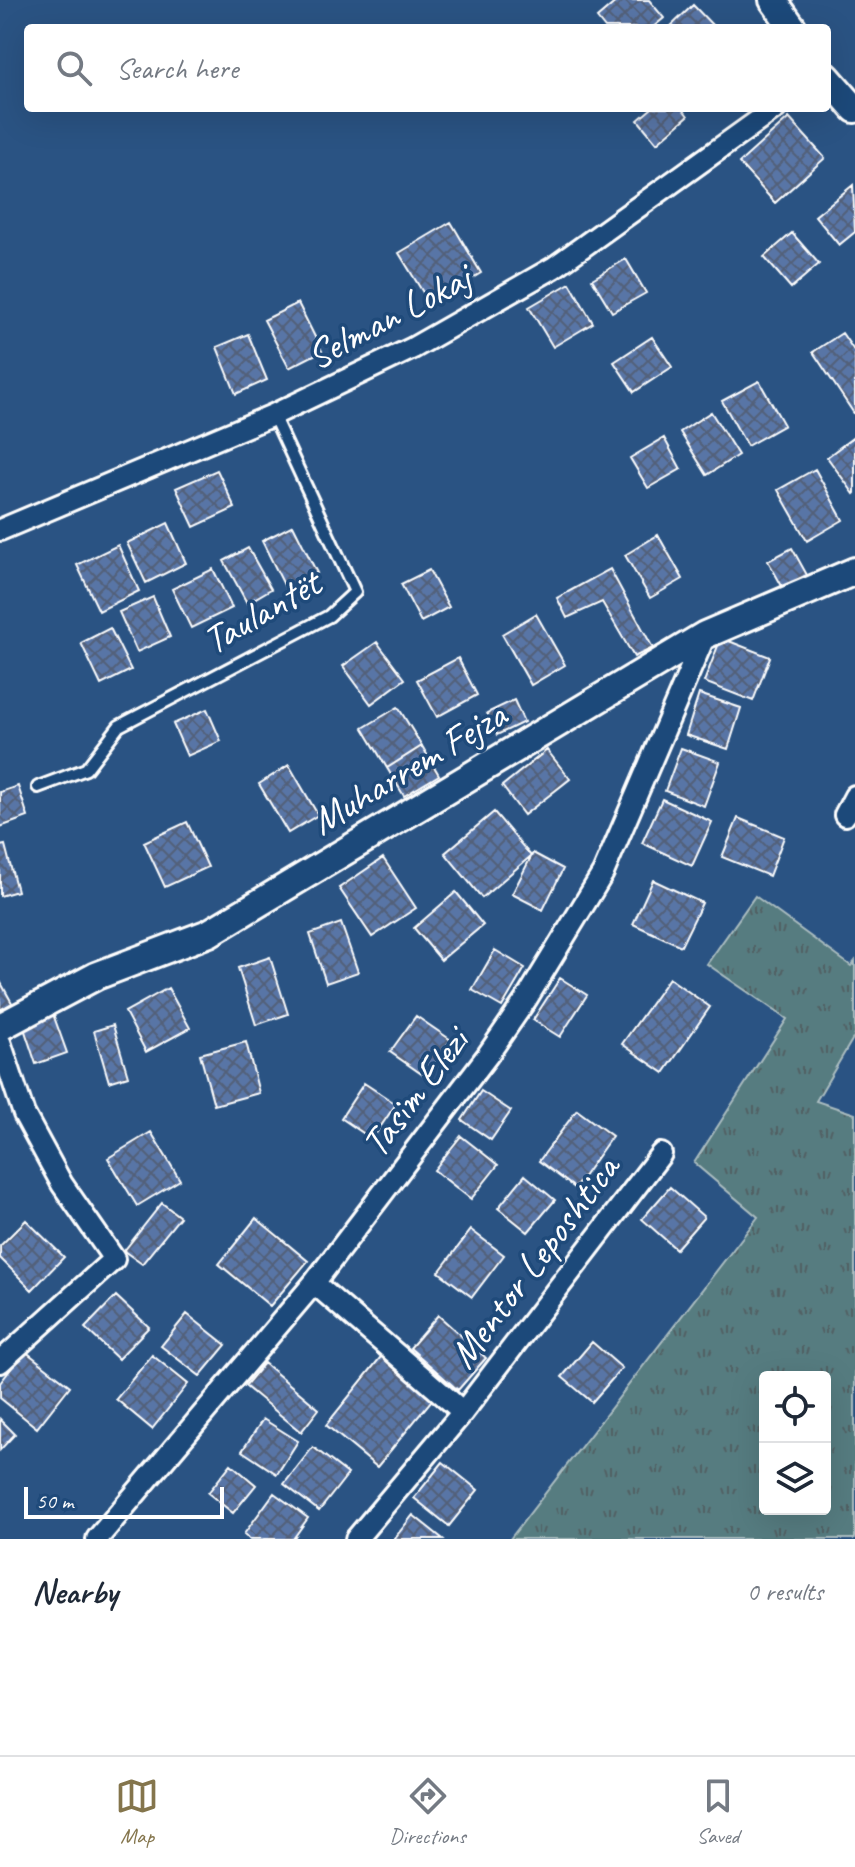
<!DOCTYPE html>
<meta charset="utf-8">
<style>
:root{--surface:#fff;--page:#f6f6f7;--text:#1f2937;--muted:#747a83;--line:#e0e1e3;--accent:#84754c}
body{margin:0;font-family:Caveat,sans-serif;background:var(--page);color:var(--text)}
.controls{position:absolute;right:24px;bottom:24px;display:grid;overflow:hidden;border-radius:8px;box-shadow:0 8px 32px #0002}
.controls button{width:72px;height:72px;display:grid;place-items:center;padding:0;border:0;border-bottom:2px solid var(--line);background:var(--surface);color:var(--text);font:40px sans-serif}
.scale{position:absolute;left:24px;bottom:20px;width:200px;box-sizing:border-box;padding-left:8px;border:4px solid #fff;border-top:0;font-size:22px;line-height:28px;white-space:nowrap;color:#fff;-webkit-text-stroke:6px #1f4a7a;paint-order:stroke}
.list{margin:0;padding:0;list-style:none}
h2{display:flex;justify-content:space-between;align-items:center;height:104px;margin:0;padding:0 32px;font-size:34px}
h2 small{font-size:26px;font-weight:400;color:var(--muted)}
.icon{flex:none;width:44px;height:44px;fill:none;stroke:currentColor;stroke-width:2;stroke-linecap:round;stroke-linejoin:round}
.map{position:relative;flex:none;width:855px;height:1539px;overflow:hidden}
.search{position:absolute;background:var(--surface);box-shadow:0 8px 32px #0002;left:24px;right:24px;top:24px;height:88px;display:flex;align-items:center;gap:20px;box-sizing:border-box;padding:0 28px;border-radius:8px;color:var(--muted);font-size:30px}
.sheet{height:216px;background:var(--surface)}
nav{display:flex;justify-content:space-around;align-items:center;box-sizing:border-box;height:112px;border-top:2px solid var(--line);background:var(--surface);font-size:22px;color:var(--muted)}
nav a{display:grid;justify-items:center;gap:4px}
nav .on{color:var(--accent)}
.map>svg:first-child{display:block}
.grass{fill:url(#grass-tufts);stroke:#abbdc0;stroke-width:2;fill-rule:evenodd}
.building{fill:url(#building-cross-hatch);stroke:#fff;stroke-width:2}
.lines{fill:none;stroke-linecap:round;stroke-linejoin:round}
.service-casing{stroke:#fff;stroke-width:16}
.minor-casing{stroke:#fff;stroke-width:26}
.tertiary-casing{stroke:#fff;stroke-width:32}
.service{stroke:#1f4a7a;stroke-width:10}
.minor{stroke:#1f4a7a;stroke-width:20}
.tertiary{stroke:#1f4a7a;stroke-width:26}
.labels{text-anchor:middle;stroke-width:7;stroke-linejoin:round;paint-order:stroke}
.street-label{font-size:40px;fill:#fff;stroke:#1f4a7a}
</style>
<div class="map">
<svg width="855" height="1539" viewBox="0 0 855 1539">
<defs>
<pattern id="grass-tufts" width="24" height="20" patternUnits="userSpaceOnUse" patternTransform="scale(2)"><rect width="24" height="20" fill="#577b80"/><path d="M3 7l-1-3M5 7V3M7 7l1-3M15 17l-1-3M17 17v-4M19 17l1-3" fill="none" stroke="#516163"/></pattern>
<pattern id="building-cross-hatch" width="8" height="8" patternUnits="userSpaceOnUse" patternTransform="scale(2)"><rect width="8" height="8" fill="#5875a6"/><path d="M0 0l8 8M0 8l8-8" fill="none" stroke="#526079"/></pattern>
</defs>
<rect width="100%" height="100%" fill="#2a5383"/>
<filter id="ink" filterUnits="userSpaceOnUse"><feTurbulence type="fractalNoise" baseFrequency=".0125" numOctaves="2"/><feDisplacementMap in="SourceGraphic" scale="16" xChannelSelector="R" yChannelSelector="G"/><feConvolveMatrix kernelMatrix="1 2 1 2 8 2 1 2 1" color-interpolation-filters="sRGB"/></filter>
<g filter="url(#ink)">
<path class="grass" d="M 755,896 L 851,966 L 855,961 L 855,1035 L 816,1101 L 855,1114 L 855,1539 L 510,1539 L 758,1217 L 694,1163 L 787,1019 L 707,964 ZM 765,1377 L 825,1377 L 825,1509 L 765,1509 Z"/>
<path class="building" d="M 618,0 L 649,0 L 664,18 L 652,28 L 605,28 L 597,18 Z
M 693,5 L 715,28 L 669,28 Z
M 652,108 L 682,108 L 688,116 L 657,143 L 638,120 Z
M 789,118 L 825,158 L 775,203 L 739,163 Z
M 853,185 L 855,232 L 839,245 L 815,216 Z
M 451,222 L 481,273 L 430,304 L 399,253 Z
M 792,233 L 819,264 L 791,288 L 764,257 Z
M 626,259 L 646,293 L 612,312 L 592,279 Z
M 570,283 L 593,323 L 553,347 L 529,307 Z
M 298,303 L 322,351 L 289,368 L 264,320 Z
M 842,333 L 855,352 L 855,415 L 813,352 Z
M 248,334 L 267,380 L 236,394 L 217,347 Z
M 652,337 L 672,367 L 634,392 L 614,362 Z
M 759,381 L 784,425 L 747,446 L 722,401 Z
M 711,412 L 738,455 L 707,475 L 680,432 Z
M 855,436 L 855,493 L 854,494 L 827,457 Z
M 664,438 L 681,469 L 648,488 L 630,458 Z
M 815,469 L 843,520 L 807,541 L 778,490 Z
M 217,470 L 235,508 L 194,527 L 176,488 Z
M 168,523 L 186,563 L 146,583 L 127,543 Z
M 293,525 L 317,573 L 286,589 L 262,541 Z
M 658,535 L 683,579 L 650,598 L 625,555 Z
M 118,545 L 139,591 L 99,611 L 77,565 Z
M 248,548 L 271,589 L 247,603 L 224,561 Z
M 792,548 L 807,575 L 783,588 L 768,561 Z
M 213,569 L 232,608 L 191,628 L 172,589 Z
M 610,569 L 653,648 L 634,657 L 602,602 L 567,618 L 557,598 Z
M 429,570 L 449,607 L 421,622 L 401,584 Z
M 153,597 L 170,637 L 137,652 L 119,612 Z
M 536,614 L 565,665 L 531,685 L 502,634 Z
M 110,628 L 131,670 L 101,685 L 81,643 Z
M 721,638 L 770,657 L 753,701 L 704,682 Z
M 377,642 L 405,679 L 371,704 L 343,666 Z
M 458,658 L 477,695 L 437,717 L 417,680 Z
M 699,694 L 741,708 L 728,749 L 686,735 Z
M 514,700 L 524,722 L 497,735 L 487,713 Z
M 398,707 L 422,746 L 387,768 L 363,728 Z
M 207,709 L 221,741 L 187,756 L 173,724 Z
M 422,746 L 439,775 L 404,796 L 387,768 Z
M 681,748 L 720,762 L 704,806 L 665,791 Z
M 547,750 L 570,779 L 524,815 L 502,786 Z
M 289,765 L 318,815 L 288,833 L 259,784 Z
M 18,786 L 28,817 L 0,827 L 0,792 Z
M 662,799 L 712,822 L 692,866 L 642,843 Z
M 494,812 L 531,856 L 482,898 L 445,853 Z
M 738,818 L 784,837 L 769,876 L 722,857 Z
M 187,822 L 208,867 L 165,887 L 144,842 Z
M 5,845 L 17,891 L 0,896 L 0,846 Z
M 533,853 L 563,869 L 543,910 L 512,894 Z
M 383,858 L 416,908 L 372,937 L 339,888 Z
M 653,880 L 702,903 L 681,946 L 633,924 Z
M 456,892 L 483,925 L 441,960 L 414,928 Z
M 341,923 L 358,972 L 326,983 L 310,934 Z
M 495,950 L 525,968 L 502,1007 L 472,990 Z
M 270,957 L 288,1014 L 256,1025 L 238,968 Z
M 560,978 L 587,995 L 560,1037 L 533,1020 Z
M 669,978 L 710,1007 L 664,1073 L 622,1044 Z
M 0,981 L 12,1003 L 0,1010 Z
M 168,988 L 190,1028 L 146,1052 L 125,1012 Z
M 53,1014 L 67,1053 L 36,1064 L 23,1025 Z
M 416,1016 L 451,1040 L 426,1077 L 390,1052 Z
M 113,1025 L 128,1076 L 109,1082 L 94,1031 Z
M 246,1042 L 259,1093 L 214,1105 L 200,1054 Z
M 364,1083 L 396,1104 L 372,1139 L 341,1118 Z
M 481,1091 L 511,1111 L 491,1140 L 462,1120 Z
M 577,1110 L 612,1136 L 575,1188 L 539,1161 Z
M 151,1132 L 180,1180 L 137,1206 L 108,1158 Z
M 461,1136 L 498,1165 L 471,1199 L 434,1170 Z
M 525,1175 L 555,1200 L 528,1232 L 498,1208 Z
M 670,1187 L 704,1217 L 676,1249 L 642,1219 Z
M 162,1203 L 180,1217 L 142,1264 L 124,1251 Z
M 256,1218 L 308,1261 L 270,1306 L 219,1264 Z
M 26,1220 L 64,1257 L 32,1290 L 0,1258 L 0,1246 Z
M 471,1230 L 504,1255 L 472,1297 L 439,1272 Z
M 116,1296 L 149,1327 L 118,1359 L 85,1328 Z
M 187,1314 L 226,1345 L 200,1376 L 161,1346 Z
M 438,1315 L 486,1358 L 458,1390 L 410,1348 Z
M 592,1342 L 622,1368 L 592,1402 L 562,1377 Z
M 25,1351 L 70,1386 L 37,1428 L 0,1398 L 0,1383 Z
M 384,1353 L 436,1395 L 377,1467 L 326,1425 Z
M 152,1355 L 188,1384 L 152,1429 L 116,1399 Z
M 264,1363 L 319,1409 L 301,1432 L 245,1386 Z
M 0,1419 L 15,1434 L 0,1450 Z
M 263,1419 L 298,1441 L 277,1474 L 242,1451 Z
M 313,1447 L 348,1474 L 319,1511 L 284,1484 Z
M 443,1462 L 478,1490 L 449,1526 L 414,1498 Z
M 231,1464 L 256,1485 L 233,1513 L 208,1493 Z
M 274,1493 L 308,1518 L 293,1539 L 250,1539 L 244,1534 Z
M 413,1515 L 443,1539 L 394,1539 Z"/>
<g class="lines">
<g class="service-casing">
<path id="service" d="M 38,787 L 86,769 L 119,726 L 329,616 L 355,592 L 273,415"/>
</g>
<g class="minor-casing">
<path id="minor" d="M 0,530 L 273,415 L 413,348 L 553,268 L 776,108
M 845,815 L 855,796
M 0,1042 L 24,1114 L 62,1184 L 114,1259 L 0,1362
M 314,1283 L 463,1412
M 97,1539 L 314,1283 L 487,1056 L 527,998 L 603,873 L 705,635
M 356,1539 L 463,1412 L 661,1154"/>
</g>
<g class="tertiary-casing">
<path id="tertiary" d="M 773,0 L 793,28
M 827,77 L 855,109
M 0,1027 L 96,976 L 209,933 L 705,635 L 855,571"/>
</g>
<use href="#service" class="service"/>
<use href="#minor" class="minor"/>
<use href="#tertiary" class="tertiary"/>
</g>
</g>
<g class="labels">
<g class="street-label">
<text transform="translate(388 316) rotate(-28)" y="14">Selman Lokaj</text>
<text transform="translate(261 611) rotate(-30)" y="14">Taulantët</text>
<text transform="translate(408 767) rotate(-31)" y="14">Muharrem Fejza</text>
<text transform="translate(414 1092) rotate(-53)" y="14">Tasim Elezi</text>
<text transform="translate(533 1261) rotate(-53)" y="14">Mentor Leposhtica</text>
</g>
</g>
</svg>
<div class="controls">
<button><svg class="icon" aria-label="locate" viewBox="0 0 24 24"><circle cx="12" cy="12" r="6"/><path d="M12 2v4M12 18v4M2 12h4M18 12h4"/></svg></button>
<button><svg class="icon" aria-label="layers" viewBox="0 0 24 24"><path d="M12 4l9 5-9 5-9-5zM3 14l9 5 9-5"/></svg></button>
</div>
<div class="scale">50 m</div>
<div class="search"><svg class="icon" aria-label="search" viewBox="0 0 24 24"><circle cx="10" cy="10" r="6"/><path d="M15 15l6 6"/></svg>Search here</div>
</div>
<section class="sheet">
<h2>Nearby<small>0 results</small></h2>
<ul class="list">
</ul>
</section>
<nav>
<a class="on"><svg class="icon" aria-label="map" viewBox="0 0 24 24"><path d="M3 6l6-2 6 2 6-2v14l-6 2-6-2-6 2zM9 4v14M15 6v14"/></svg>Map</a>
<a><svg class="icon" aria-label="directions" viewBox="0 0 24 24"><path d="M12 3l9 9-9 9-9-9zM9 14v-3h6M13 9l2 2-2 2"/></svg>Directions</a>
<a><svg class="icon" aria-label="saved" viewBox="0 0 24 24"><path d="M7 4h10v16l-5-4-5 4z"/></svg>Saved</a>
</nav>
